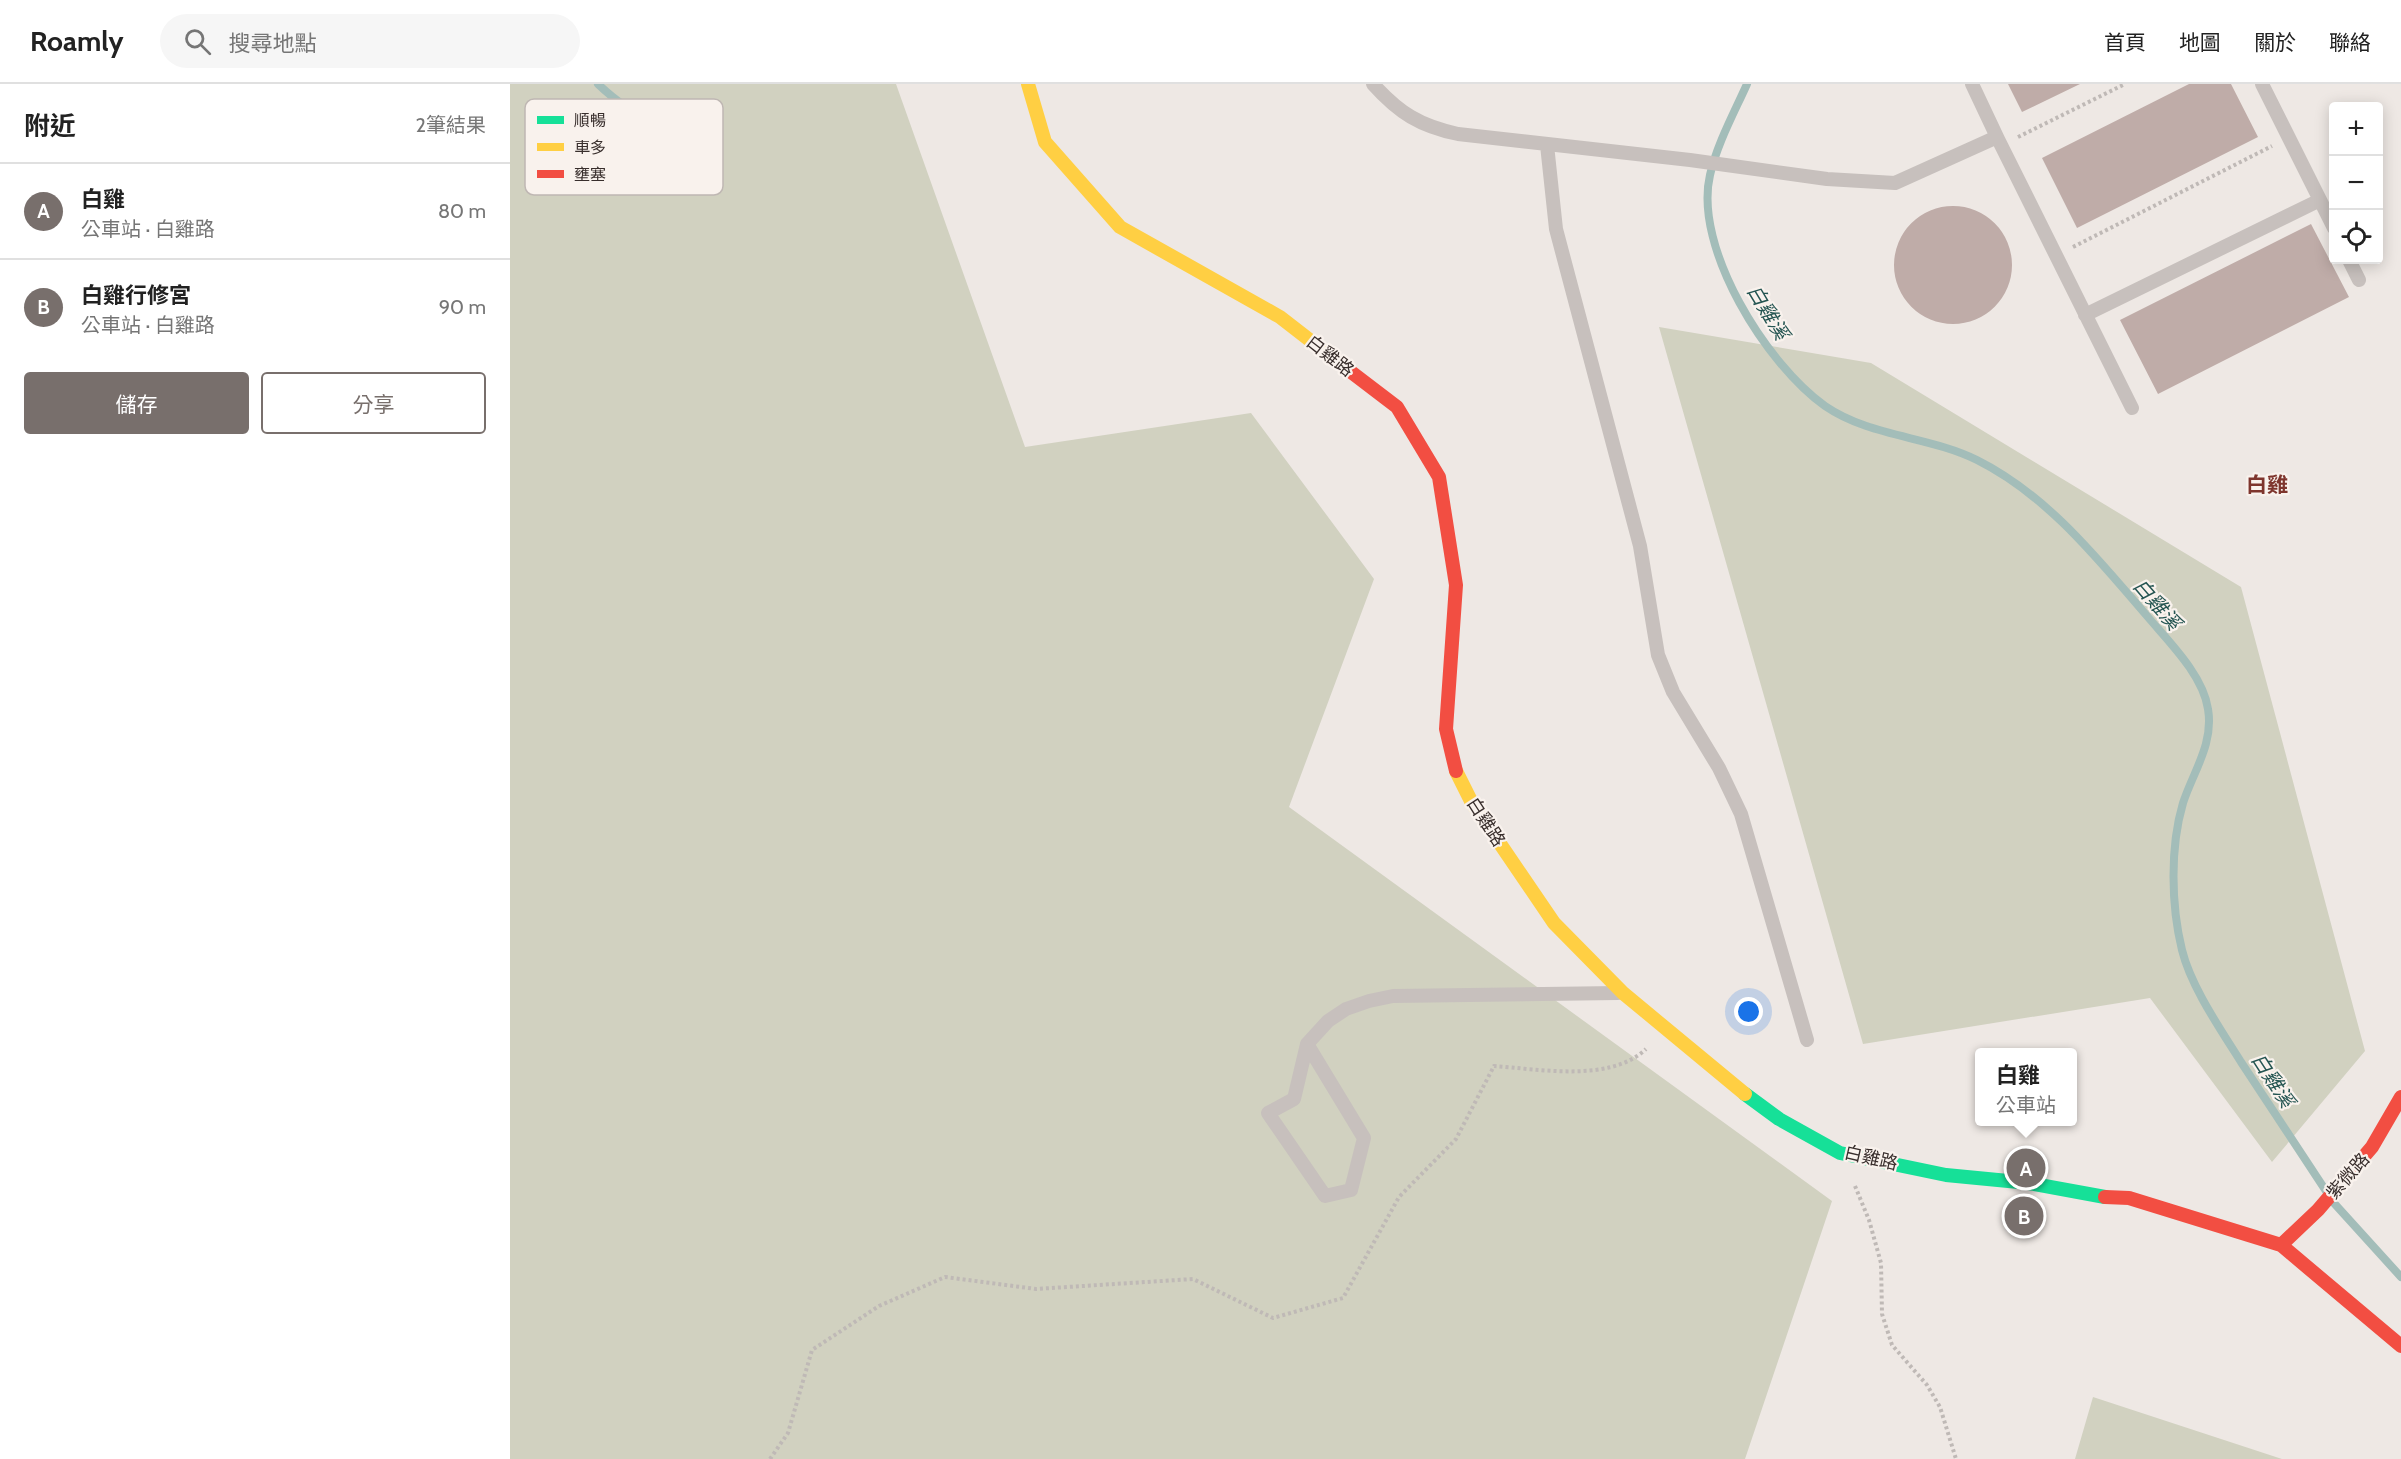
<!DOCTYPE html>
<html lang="zh-TW">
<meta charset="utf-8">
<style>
:root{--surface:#fff;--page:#f6f6f6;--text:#222;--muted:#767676;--line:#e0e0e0;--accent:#786f6c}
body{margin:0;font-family:Cabin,"Noto Sans TC",sans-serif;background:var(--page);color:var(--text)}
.controls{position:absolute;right:18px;top:18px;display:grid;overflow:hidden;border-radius:6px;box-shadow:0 3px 15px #0003}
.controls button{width:54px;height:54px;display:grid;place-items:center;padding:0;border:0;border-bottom:2px solid var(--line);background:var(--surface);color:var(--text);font:30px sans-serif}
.you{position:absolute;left:1239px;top:928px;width:21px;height:21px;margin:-15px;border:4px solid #fff;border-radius:50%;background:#1a73e8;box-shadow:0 0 0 9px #1a73e833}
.badge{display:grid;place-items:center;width:39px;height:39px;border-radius:50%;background:var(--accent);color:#fff;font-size:20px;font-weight:700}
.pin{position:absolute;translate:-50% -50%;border:3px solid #fff;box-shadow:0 2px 6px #0006}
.popup{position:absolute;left:1465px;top:964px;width:102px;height:78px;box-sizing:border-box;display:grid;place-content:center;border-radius:6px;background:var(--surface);filter:drop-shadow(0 2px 4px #0005);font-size:20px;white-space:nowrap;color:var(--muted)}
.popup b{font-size:22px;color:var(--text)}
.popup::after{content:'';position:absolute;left:50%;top:100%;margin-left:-12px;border:12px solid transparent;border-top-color:var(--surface)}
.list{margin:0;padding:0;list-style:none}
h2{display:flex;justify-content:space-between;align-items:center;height:78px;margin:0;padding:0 24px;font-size:26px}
h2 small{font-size:20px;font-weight:400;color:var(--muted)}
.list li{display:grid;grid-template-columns:39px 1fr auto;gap:18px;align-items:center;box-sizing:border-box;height:96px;padding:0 24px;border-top:2px solid var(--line)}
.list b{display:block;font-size:22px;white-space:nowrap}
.list p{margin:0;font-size:20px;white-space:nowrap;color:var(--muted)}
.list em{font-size:20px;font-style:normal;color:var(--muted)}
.actions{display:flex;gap:12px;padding:18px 24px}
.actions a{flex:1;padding:14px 0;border:2px solid var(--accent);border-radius:6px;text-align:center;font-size:21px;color:var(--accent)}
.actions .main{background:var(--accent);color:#fff}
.icon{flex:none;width:33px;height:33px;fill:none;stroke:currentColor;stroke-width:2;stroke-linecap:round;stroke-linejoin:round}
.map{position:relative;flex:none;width:1891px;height:1375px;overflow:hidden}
header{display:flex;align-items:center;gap:36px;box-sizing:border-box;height:84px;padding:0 30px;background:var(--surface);border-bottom:2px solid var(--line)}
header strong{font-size:28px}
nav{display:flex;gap:33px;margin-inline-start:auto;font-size:21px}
.search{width:420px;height:54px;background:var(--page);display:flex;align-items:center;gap:15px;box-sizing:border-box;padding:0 21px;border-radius:33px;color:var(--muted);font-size:22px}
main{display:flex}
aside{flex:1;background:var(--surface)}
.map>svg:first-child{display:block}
.green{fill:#d1d1c0}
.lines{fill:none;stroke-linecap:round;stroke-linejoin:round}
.stream{stroke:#a3bdb9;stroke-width:8}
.building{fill:#bfaca8}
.path{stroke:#bfb9b6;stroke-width:4;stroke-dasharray:3 3;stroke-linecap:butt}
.lane{stroke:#c7c0bd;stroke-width:14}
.fast{stroke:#16e098;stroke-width:14}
.slow{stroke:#ffcf43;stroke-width:14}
.jam{stroke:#f24e42;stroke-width:14}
.labels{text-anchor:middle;stroke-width:4.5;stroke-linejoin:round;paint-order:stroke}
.street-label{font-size:18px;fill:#382e2c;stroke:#f9f2ed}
.water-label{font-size:20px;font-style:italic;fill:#255552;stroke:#f9f2ed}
.quarter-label{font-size:21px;font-weight:bold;fill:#7e352d;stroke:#f9f2ed}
.key{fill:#f9f2ed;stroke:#bfb7b3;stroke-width:1.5}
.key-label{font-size:16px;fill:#382e2c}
</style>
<header>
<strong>Roamly</strong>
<div class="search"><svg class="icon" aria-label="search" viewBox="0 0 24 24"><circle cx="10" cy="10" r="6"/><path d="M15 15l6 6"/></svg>搜尋地點</div>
<nav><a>首頁</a><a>地圖</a><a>關於</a><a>聯絡</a></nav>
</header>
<main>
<aside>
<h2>附近<small>2筆結果</small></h2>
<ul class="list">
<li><span class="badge">A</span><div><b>白雞</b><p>公車站 · 白雞路</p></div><em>80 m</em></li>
<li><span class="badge">B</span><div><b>白雞行修宮</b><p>公車站 · 白雞路</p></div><em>90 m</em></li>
</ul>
<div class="actions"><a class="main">儲存</a><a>分享</a></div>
</aside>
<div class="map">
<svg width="1891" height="1375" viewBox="0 0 1891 1375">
<rect width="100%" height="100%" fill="#eee8e4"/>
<path class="green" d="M 0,0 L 386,0 L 515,363 L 741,329 L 864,495 L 779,723 L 1322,1117 L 1235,1375 L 0,1375 Z
M 1149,243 L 1361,279 L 1731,503 L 1855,967 L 1762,1078 L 1640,914 L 1353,960 Z
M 1583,1313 L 1772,1375 L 1565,1375 Z"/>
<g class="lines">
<path class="stream" d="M 88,0 C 129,39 144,36 198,35
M 1237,0 C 1224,29 1207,60 1200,91 C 1183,164 1257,281 1315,322 C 1360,353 1419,352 1467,376 C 1537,411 1587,474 1637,532 C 1659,558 1693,591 1698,625 C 1704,660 1683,688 1673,719 C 1660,763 1661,821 1672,866 C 1681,903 1711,946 1731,978 C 1759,1021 1788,1064 1816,1107
M 1823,1118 L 1891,1193"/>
</g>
<path class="building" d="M 1498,0 L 1570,0 L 1512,28 Z
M 1679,0 L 1721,0 L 1748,53 L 1567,144 L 1532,74 Z
M1384 181a59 59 0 1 1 118 0a59 59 0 1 1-118 0Z
M 1801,140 L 1839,213 L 1648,310 L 1610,236 Z"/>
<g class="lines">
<path class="path" d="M 1508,53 L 1615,0
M 1563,163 L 1762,62
M 1345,1102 L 1359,1136 L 1371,1179 L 1372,1230 L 1382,1261 L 1417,1301 L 1430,1323 L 1446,1375
M 260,1375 L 278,1349 L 302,1266 L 369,1222 L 435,1193 L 526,1205 L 683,1195 L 763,1234 L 833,1214 L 889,1113 L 946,1055 L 984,982 C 1029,985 1100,999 1136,965"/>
<path class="lane" d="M 863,0 C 889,29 910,42 948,50 L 1180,76 L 1317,95 L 1385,99 L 1487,53 L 1462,0
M 1752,0 L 1824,144
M 1487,53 L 1622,324
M 1037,61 L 1046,145 L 1130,462 L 1148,571 L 1163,608 L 1209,684 L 1231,730 L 1297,956
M 1839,176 L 1849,196
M 1575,231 L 1810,116
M 797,960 L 854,1054 L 841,1106 L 815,1112 L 758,1029 L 784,1015 L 797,960 L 818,937 L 836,925 L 859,917 L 883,912 L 1108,909"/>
<path class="fast" d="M 1235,1010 L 1269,1035 L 1330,1069 L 1436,1091 L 1519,1099 L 1595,1113"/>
<path class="slow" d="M 518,0 L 535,58 L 610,143 L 770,233 L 828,278
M 946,687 L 961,717 L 1044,839 L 1113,909 L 1235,1010"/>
<path class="jam" d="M 828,278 L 887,323 L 929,393 L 946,501 L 936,645 L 946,687
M 1595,1113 L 1619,1114 L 1771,1161 L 1891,1262
M 1771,1161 L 1808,1126 L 1862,1063 L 1891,1013"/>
</g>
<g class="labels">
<g class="street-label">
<text transform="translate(820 272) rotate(38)" y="6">白雞路</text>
<text transform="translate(976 738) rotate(57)" y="6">白雞路</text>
<text transform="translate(1361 1074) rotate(13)" y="6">白雞路</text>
<text transform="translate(1838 1092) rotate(-49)" y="6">紫微路</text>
</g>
<g class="water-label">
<text transform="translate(1258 228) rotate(59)" y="7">白雞溪</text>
<text transform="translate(1647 520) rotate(49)" y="7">白雞溪</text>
<text transform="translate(1763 996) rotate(57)" y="7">白雞溪</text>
</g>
<g class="quarter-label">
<text x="1757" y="408">白雞</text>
</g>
</g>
<rect x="15" y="15" width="198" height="96" rx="9" class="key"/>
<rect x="27" y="32" width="27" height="8" fill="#16e098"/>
<rect x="27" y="59" width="27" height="8" fill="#ffcf43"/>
<rect x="27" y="86" width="27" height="8" fill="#f24e42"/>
<g class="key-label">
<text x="64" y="42">順暢</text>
<text x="64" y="69">車多</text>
<text x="64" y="96">壅塞</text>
</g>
</svg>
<div class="controls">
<button>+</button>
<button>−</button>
<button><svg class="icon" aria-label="locate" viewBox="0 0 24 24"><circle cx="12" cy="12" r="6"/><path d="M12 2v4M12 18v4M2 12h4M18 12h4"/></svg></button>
</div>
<div class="you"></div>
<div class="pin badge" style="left:1516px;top:1084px">A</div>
<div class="popup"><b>白雞</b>公車站</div>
<div class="pin badge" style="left:1514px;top:1132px">B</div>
</div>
</main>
